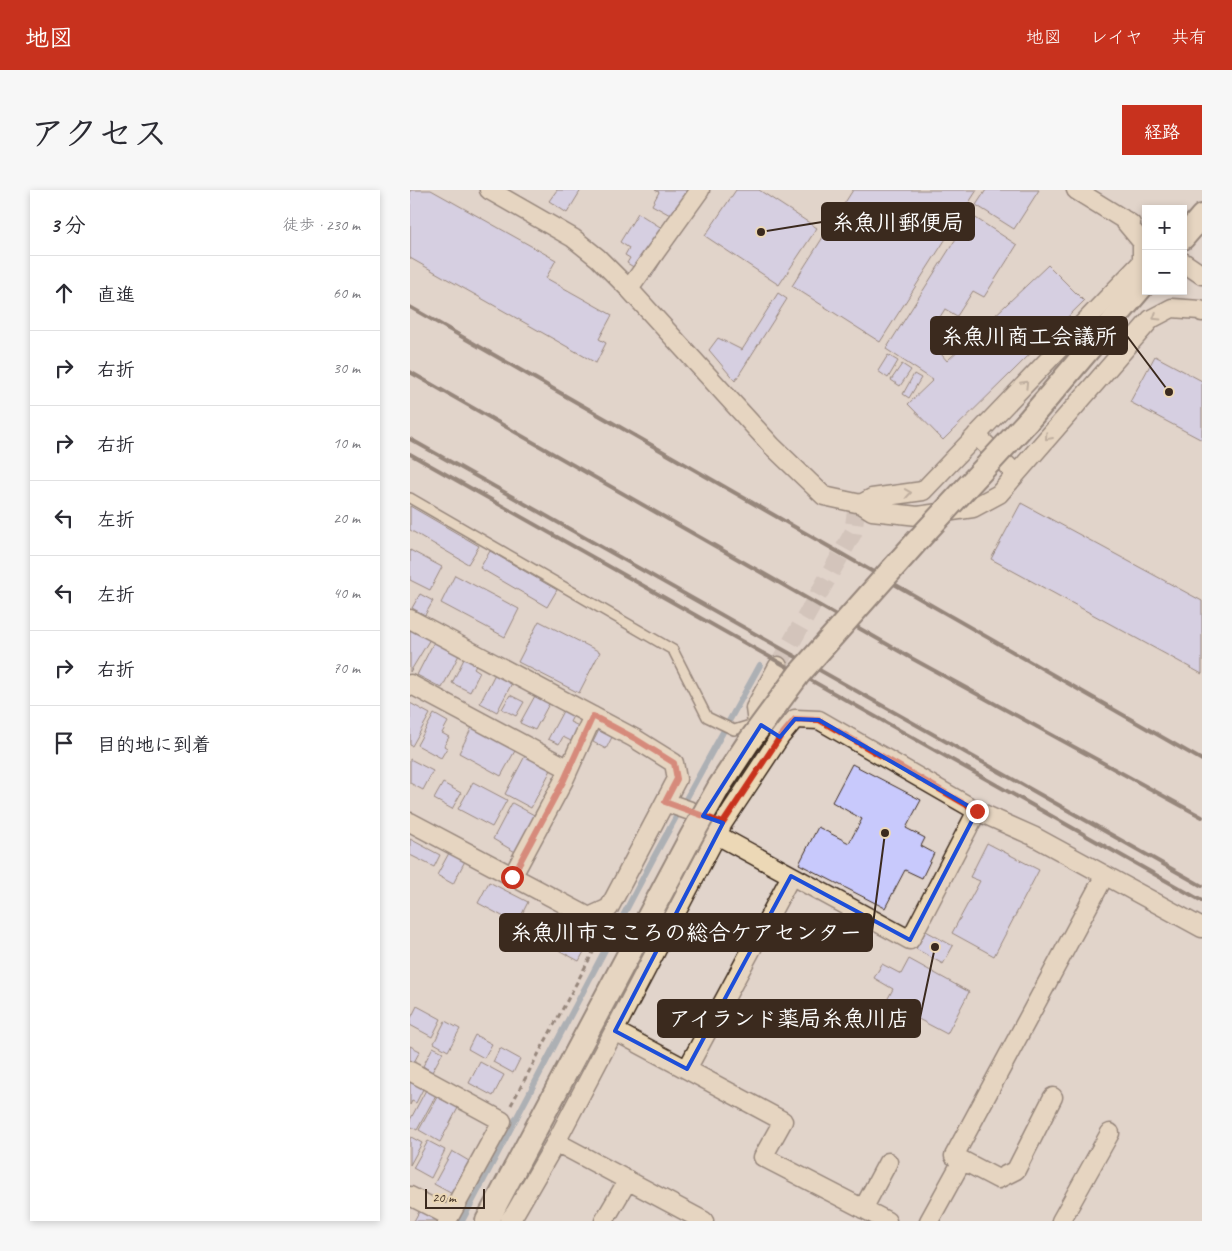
<!DOCTYPE html>
<html lang="ja">
<meta charset="utf-8">
<style>
:root{--surface:#fff;--page:#f7f7f7;--text:#2b2b33;--muted:#7c7c81;--line:#e1e1e2;--accent:#c8321e}
body{margin:0;font-family:Caveat,"Klee One",sans-serif;background:var(--page);color:var(--text)}
.controls{position:absolute;right:15px;top:15px;display:grid;overflow:hidden;border-radius:0px;box-shadow:0 2px 8px #0003}
.controls button{width:45px;height:45px;display:grid;place-items:center;padding:0;border:0;border-bottom:1px solid var(--line);background:var(--surface);color:var(--text);font:25px sans-serif}
.scale{position:absolute;left:15px;bottom:12px;width:60px;box-sizing:border-box;padding-left:5px;border:2px solid #3b2a1e;border-top:0;font-size:14px;line-height:18px;white-space:nowrap;color:#3b2a1e;-webkit-text-stroke:4px #ecd8b6;paint-order:stroke}
.stop{position:absolute;width:15px;height:15px;margin:-11px;border:4px solid #c8321e;border-radius:50%;background:#fff}
.stop.end{background:#c8321e;border-color:#fff;box-shadow:0 1px 5px #0008}
.list{margin:0;padding:0;list-style:none}
h2{display:flex;justify-content:space-between;align-items:center;height:65px;margin:0;padding:0 20px;font-size:21px}
h2 small{font-size:16px;font-weight:400;color:var(--muted)}
.list li{display:grid;grid-template-columns:32px 1fr auto;gap:15px;align-items:center;box-sizing:border-box;height:75px;padding:0 20px;border-top:1px solid var(--line)}
.list b{display:block;font-size:19px;white-space:nowrap}
.list em{font-size:16px;font-style:normal;color:var(--muted)}
.icon{flex:none;width:28px;height:28px;fill:none;stroke:currentColor;stroke-width:2;stroke-linecap:round;stroke-linejoin:round}
.map{position:relative;flex:none;width:792px;height:1031px;overflow:hidden;border-radius:0px}
header{display:flex;align-items:center;gap:30px;box-sizing:border-box;height:70px;padding:0 25px;background:var(--accent);color:#fff}
header strong{font-size:24px}
nav{display:flex;gap:28px;margin-inline-start:auto;font-size:18px}
.intro{display:flex;align-items:center;justify-content:space-between;box-sizing:border-box;height:120px;padding:0 30px}
h1{margin:0;font-size:35px}
.button{padding:12px 22px;border-radius:0px;background:var(--accent);color:#fff;font-size:18px;font-weight:700}
main{display:flex;gap:30px;padding:0 30px}
aside{flex:1;background:var(--surface);border-radius:0px;box-shadow:0 2px 8px #0003}
.map>svg:first-child{display:block}
.lines{fill:none;stroke-linecap:round;stroke-linejoin:round}
.stream{stroke:#6d869a;stroke-width:6}
.building{fill:#c8c9fc;stroke:#3b2a1e}
.minor-tunnel{stroke:#c0b2a8;stroke-width:18;stroke-dasharray:18 9;stroke-linecap:butt}
.service-casing{stroke:#3b2a1e;stroke-width:12}
.minor-casing{stroke:#3b2a1e;stroke-width:21}
.tertiary-casing{stroke:#3b2a1e;stroke-width:26}
.path{stroke:#3b2a1e;stroke-width:3;stroke-dasharray:5 4;stroke-linecap:butt}
.service{stroke:#ecd8b6;stroke-width:9}
.minor{stroke:#ecd8b6;stroke-width:18}
.tertiary{stroke:#ecd8b6;stroke-width:22}
.rail{stroke:#3b2a1e;stroke-width:4}
.tertiary-bridge-casing{stroke:#3b2a1e;stroke-width:26;stroke-linecap:butt}
.tertiary-bridge{stroke:#ecd8b6;stroke-width:22}
.oneway{stroke:#94816a}
.route{stroke:#c8321e;stroke-width:6}
.marked{fill:none;stroke:#1d4ed8;stroke-width:4;stroke-linejoin:round}
.leader{fill:none;stroke:#3b2a1e;stroke-width:2}
.callout-dot{fill:#3b2a1e;stroke:#ecd8b6;stroke-width:2}
.callout{fill:#3b2a1e;stroke:#3b2a1e;stroke-width:2}
.callout-label{font-size:22px;text-anchor:middle;font-weight:bold;fill:#fff}
</style>
<header>
<strong>地図</strong>
<nav><a>地図</a><a>レイヤ</a><a>共有</a></nav>
</header>
<div class="intro"><h1>アクセス</h1><a class="button">経路</a></div>
<main>
<aside>
<h2>3 分<small>徒歩 · 230 m</small></h2>
<ul class="list">
<li><svg class="icon" aria-label="ahead" viewBox="0 0 24 24"><path d="M12 20V5M6 11l6-6 6 6"/></svg><div><b>直進</b></div><em>60 m</em></li>
<li><svg class="icon" aria-label="right" viewBox="0 0 24 24"><path d="M7 20v-9h11M14 6l5 5-5 5"/></svg><div><b>右折</b></div><em>30 m</em></li>
<li><svg class="icon" aria-label="right" viewBox="0 0 24 24"><path d="M7 20v-9h11M14 6l5 5-5 5"/></svg><div><b>右折</b></div><em>10 m</em></li>
<li><svg class="icon" aria-label="left" viewBox="0 0 24 24"><path d="M17 20v-9H6M10 6l-5 5 5 5"/></svg><div><b>左折</b></div><em>20 m</em></li>
<li><svg class="icon" aria-label="left" viewBox="0 0 24 24"><path d="M17 20v-9H6M10 6l-5 5 5 5"/></svg><div><b>左折</b></div><em>40 m</em></li>
<li><svg class="icon" aria-label="right" viewBox="0 0 24 24"><path d="M7 20v-9h11M14 6l5 5-5 5"/></svg><div><b>右折</b></div><em>70 m</em></li>
<li><svg class="icon" aria-label="arrive" viewBox="0 0 24 24"><path d="M6 21V4h12l-3 4 3 4H6"/></svg><div><b>目的地に到着</b></div></li>
</ul>
</aside>
<div class="map">
<svg width="792" height="1031" viewBox="0 0 792 1031">
<rect width="100%" height="100%" fill="#e1d4cb"/>
<filter id="ink" filterUnits="userSpaceOnUse"><feTurbulence type="fractalNoise" baseFrequency=".02" numOctaves="2"/><feDisplacementMap in="SourceGraphic" scale="10" xChannelSelector="R" yChannelSelector="G"/><feConvolveMatrix kernelMatrix="1 2 1 2 8 2 1 2 1" color-interpolation-filters="sRGB"/></filter>
<g filter="url(#ink)">
<g class="lines">
<path class="stream" d="M 52,1031 L 244,667 L 350,475"/>
</g>
<path class="building" d="M 0,0 L 21,0 L 146,70 L 136,88 L 202,125 L 189,149 L 196,153 L 186,173 L 0,68 Z
M 147,0 L 171,0 L 157,23 L 139,11 Z
M 245,0 L 289,0 L 271,31 L 242,15 L 249,2 Z
M 326,0 L 349,0 L 407,38 L 369,95 L 295,46 Z
M 443,0 L 567,0 L 470,152 L 382,96 Z
M 576,0 L 629,0 L 604,39 L 566,15 Z
M 228,23 L 266,47 L 241,88 L 217,73 L 220,68 L 215,65 L 219,58 L 210,52 Z
M 561,25 L 607,55 L 574,107 L 563,101 L 547,126 L 535,119 L 521,141 L 532,148 L 526,158 L 537,171 L 638,75 L 674,111 L 533,250 L 498,214 L 523,190 L 476,159 Z
M 368,103 L 377,109 L 325,191 L 299,160 L 308,148 L 332,160 Z
M 478,165 L 488,171 L 478,188 L 468,181 Z
M 745,166 L 792,191 L 792,250 L 720,212 Z
M 492,174 L 501,180 L 490,196 L 481,190 Z
M 504,184 L 511,188 L 499,208 L 493,204 Z
M 611,313 L 792,411 L 792,484 L 581,369 Z
M 0,316 L 69,356 L 58,374 L 0,340 Z
M 0,360 L 32,377 L 20,400 L 0,390 Z
M 80,361 L 147,400 L 137,417 L 70,378 Z
M 45,385 L 109,419 L 95,447 L 31,413 Z
M 10,404 L 23,411 L 15,425 L 2,418 Z
M 129,431 L 190,462 L 169,503 L 108,472 Z
M 0,437 L 20,449 L 0,482 Z
M 25,450 L 50,463 L 32,498 L 7,485 Z
M 55,467 L 67,473 L 64,478 L 70,482 L 60,502 L 42,493 Z
M 86,482 L 103,491 L 87,522 L 70,513 Z
M 126,504 L 140,512 L 125,540 L 110,533 Z
M 100,505 L 114,512 L 106,526 L 92,519 Z
M 0,513 L 20,524 L 2,556 L 0,555 Z
M 153,521 L 163,526 L 160,532 L 169,536 L 161,551 L 153,547 L 149,554 L 138,549 Z
M 24,524 L 38,532 L 32,543 L 39,547 L 34,556 L 37,558 L 31,568 L 7,555 Z
M 63,535 L 106,559 L 91,586 L 49,563 Z
M 189,540 L 202,547 L 196,559 L 183,552 Z
M 116,564 L 142,578 L 121,618 L 95,604 Z
M 0,569 L 23,581 L 13,600 L 0,593 Z
M 442,574 L 511,610 L 496,638 L 515,648 L 511,656 L 524,663 L 512,688 L 495,680 L 475,718 L 389,674 L 408,637 L 439,653 L 452,629 L 422,612 Z
M 63,592 L 97,610 L 82,637 L 48,619 Z
M 33,593 L 51,603 L 42,619 L 24,609 Z
M 102,613 L 126,626 L 107,663 L 83,649 Z
M 0,649 L 30,665 L 24,677 L 0,665 Z
M 577,653 L 629,680 L 584,766 L 542,743 L 570,691 L 560,687 Z
M 39,663 L 55,671 L 43,694 L 27,685 Z
M 79,692 L 118,712 L 107,734 L 68,713 Z
M 153,724 L 185,741 L 169,771 L 137,754 Z
M 516,741 L 543,756 L 533,774 L 506,759 Z
M 499,769 L 559,802 L 537,844 L 476,812 L 483,799 L 464,788 L 472,774 L 491,784 Z
M 7,816 L 31,829 L 22,847 L 0,835 L 0,830 Z
M 35,831 L 50,839 L 38,861 L 24,853 Z
M 65,845 L 82,854 L 74,868 L 58,859 Z
M 0,856 L 10,861 L 3,874 L 0,873 Z
M 23,857 L 33,862 L 22,882 L 13,876 Z
M 90,858 L 110,869 L 103,883 L 83,872 Z
M 70,872 L 94,885 L 83,906 L 59,893 Z
M 0,888 L 12,894 L 10,897 L 13,899 L 6,913 L 2,911 L 0,915 Z
M 17,898 L 27,903 L 7,940 L 0,936 L 0,930 Z
M 27,907 L 48,918 L 30,952 L 9,940 Z
M 1,947 L 12,953 L 0,975 L 0,949 Z
M 18,951 L 35,960 L 21,988 L 3,978 Z
M 42,961 L 64,974 L 46,1006 L 24,994 Z
M 10,1020 L 29,1030 L 29,1031 L 4,1031 Z"/>
<g class="lines">
<path class="minor-tunnel" d="M 368,476 L 443,343 L 447,314"/>
<g class="service-casing">
<path id="service" d="M 0,308 L 263,460 L 297,527 L 324,540 L 347,533"/>
</g>
<g class="minor-casing">
<path id="minor" d="M 79,0 L 163,48 L 188,68 L 219,99 L 362,256 L 414,306 L 451,314 L 462,321 L 508,326 L 563,318 L 589,304 L 741,129 L 762,118 L 790,120 L 792,122
M 666,0 L 721,34
M 773,72 L 792,85
M 219,99 L 290,0
M 566,245 L 606,284
M 451,314 L 462,308 L 513,301 L 732,72 L 732,52 L 712,28
M 0,429 L 224,548 L 264,573 L 267,589 L 199,718 L 179,727 L 0,632
M 0,494 L 159,579
M 359,540 L 347,533 L 345,518 L 368,476
M 255,612 L 303,629
M 307,645 L 500,750 L 567,621
M 102,687 L 154,590 L 183,526
M 205,841 L 373,931 L 353,967 L 477,1031
M 277,879 L 381,686
M 0,881 L 92,931 L 37,1031
M 643,907 L 606,980 L 588,989 L 544,966 L 695,685
M 146,952 L 294,1031
M 0,1006 L 39,1026
M 453,1019 L 478,972
M 99,1031 L 105,1023 L 146,952 L 313,633 L 370,547 L 385,529 L 409,530 L 567,621 L 623,646 L 792,738
M 194,1031 L 218,990
M 519,1031 L 552,971
M 651,1031 L 700,943"/>
</g>
<g class="tertiary-casing">
<path id="tertiary" d="M 773,48 L 792,26
M 617,232 L 736,92
M 77,1031 L 104,980"/>
</g>
<path class="path" d="M 101,915 L 195,740"/>
<use href="#service" class="service"/>
<use href="#minor" class="minor"/>
<use href="#tertiary" class="tertiary"/>
<path class="rail" d="M 0,117 L 792,570
M 0,182 L 503,469 L 792,627
M 0,249 L 792,696
M 0,264 L 792,711"/>
<g class="tertiary-bridge-casing">
<path id="tertiary-bridge" d="M 104,980 L 282,645 L 309,597 L 338,553 L 389,484 L 508,350 L 617,232"/>
</g>
<use href="#tertiary-bridge" class="tertiary-bridge"/>
</g>
<defs><path id="oneway-chevron" d="M-2-3.5L2.5 0L-2 3.5" fill="none" stroke-width="1.6" stroke-linecap="round" stroke-linejoin="round" transform="scale(1.25)"/></defs>
<g class="oneway">
<use href="#oneway-chevron" transform="translate(746 127) rotate(148)"/>
<use href="#oneway-chevron" transform="translate(615 194) rotate(-46)"/>
<use href="#oneway-chevron" transform="translate(638 247) rotate(131)"/>
<use href="#oneway-chevron" transform="translate(498 303) rotate(-9)"/>
</g>
</g>
<g class="lines" filter="url(#ink)">
<path class="route" d="M 102,687 L 154,590 L 183,526 L 224,548 L 264,573 L 267,589 L 255,612 L 313,633 L 370,547 L 385,529 L 409,530 L 567,621"/>
</g>
<path d="M0 0H792V1031H0ZM 385,529 L 409,530 L 567,621 L 500,750 L 381,686 L 277,879 L 205,841 L 313,633 L 293,626 L 351,535 L 370,547 Z" fill="#e1d4cb" fill-opacity=".55" fill-rule="evenodd"/>
<path class="marked" d="M 385,529 L 409,530 L 567,621 L 500,750 L 381,686 L 277,879 L 205,841 L 313,633 L 293,626 L 351,535 L 370,547 Z"/>
<path class="leader" d="M351 42L412 32M759 202L717 146M475 643L462 742M525 757L510 828"/>
<g class="callout-dot">
<circle cx="351" cy="42" r="5"/>
<circle cx="759" cy="202" r="5"/>
<circle cx="475" cy="643" r="5"/>
<circle cx="525" cy="757" r="5"/>
</g>
<g class="callout">
<rect x="412" y="13" width="152" height="37" rx="5"/>
<rect x="521" y="127" width="196" height="37" rx="5"/>
<rect x="90" y="724" width="372" height="37" rx="5"/>
<rect x="248" y="810" width="262" height="37" rx="5"/>
</g>
<g class="callout-label">
<text x="488" y="40">糸魚川郵便局</text>
<text x="619" y="154">糸魚川商工会議所</text>
<text x="276" y="750">糸魚川市こころの総合ケアセンター</text>
<text x="379" y="836">アイランド薬局糸魚川店</text>
</g>
</svg>
<div class="controls">
<button>+</button>
<button>−</button>
</div>
<div class="scale">20 m</div>
<div class="stop" style="left:102px;top:687px"></div>
<div class="stop end" style="left:567px;top:621px"></div>
</div>
</main>
